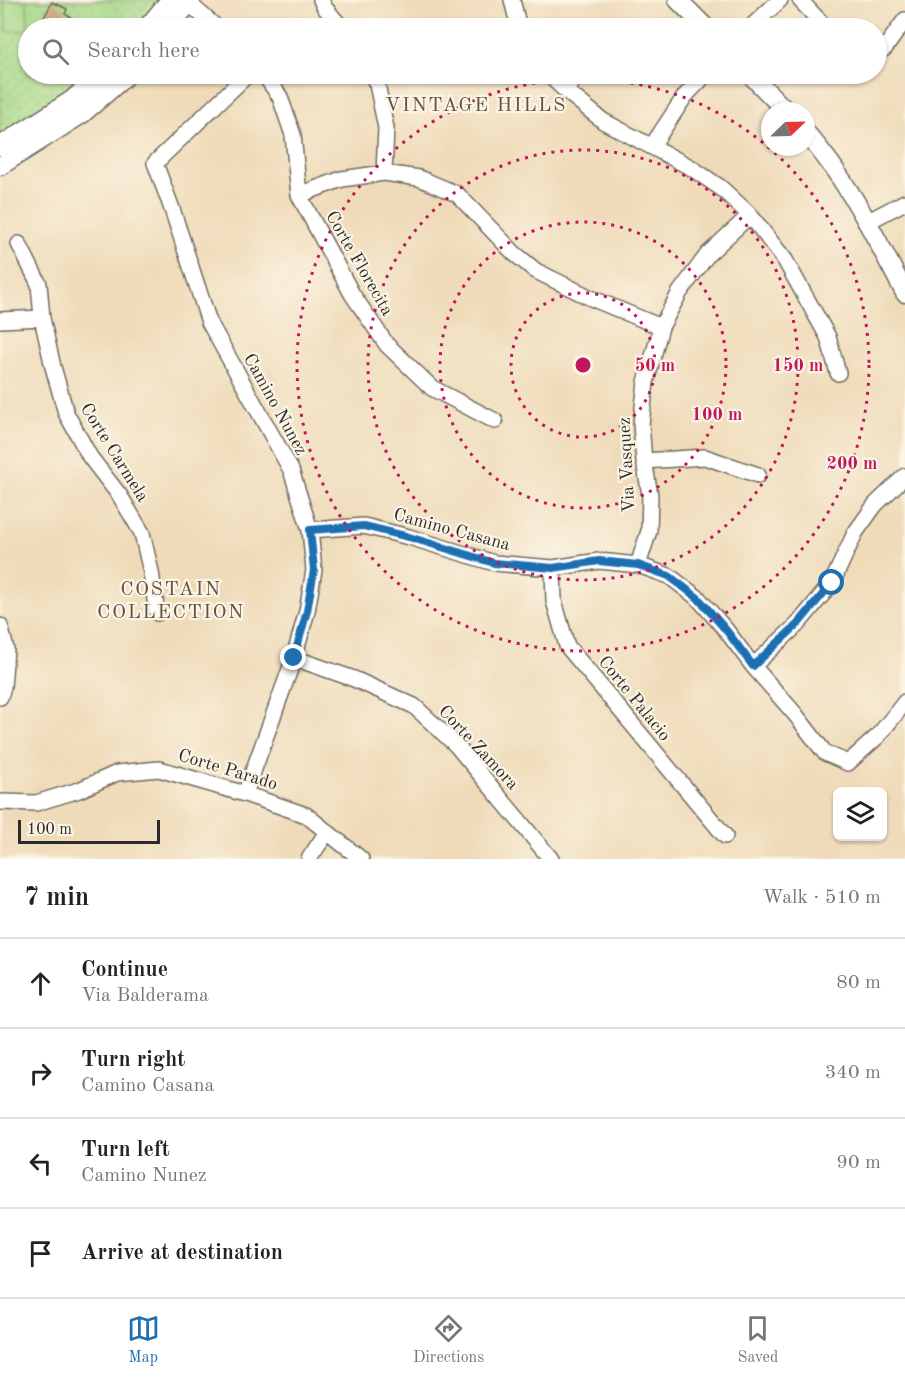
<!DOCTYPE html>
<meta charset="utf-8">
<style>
:root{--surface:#fff;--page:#f2f2f2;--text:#222;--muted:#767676;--line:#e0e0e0;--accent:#1f6fb2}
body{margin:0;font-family:"Old Standard TT",serif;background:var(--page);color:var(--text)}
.controls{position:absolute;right:18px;bottom:18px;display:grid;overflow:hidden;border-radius:9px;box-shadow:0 2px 4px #0004}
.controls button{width:54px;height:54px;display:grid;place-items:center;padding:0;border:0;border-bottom:2px solid var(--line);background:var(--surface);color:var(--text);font:30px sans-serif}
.compass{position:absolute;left:761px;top:102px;width:54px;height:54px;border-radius:50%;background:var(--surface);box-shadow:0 2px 4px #0004;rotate:67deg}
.scale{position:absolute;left:18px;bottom:15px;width:142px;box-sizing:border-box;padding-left:6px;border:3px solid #2b2b2b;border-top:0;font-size:16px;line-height:21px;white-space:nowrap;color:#2b2b2b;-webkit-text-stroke:4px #fcf5e5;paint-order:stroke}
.stop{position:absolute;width:18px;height:18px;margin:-14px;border:4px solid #1f6fb2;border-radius:50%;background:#fff}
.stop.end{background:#1f6fb2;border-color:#fff;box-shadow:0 2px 6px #0008}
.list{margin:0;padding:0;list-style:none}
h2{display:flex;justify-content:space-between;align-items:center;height:78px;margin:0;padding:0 24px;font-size:26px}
h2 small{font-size:20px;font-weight:400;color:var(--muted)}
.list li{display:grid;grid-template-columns:39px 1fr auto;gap:18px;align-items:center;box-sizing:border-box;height:90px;padding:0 24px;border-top:2px solid var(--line)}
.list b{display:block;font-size:22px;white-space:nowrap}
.list p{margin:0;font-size:20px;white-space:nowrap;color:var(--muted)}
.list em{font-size:20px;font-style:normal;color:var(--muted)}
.icon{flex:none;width:33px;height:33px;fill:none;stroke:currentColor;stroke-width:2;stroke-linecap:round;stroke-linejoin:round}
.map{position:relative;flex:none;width:905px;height:859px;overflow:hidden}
.search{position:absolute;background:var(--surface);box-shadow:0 2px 4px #0004;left:18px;right:18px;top:18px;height:66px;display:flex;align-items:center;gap:15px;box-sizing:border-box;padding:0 21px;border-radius:33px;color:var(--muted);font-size:22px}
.sheet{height:438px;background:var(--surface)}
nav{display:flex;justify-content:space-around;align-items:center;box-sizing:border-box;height:84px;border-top:2px solid var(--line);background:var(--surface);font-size:16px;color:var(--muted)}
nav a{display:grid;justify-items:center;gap:3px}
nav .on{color:var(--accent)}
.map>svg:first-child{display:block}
.park{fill:url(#park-dots);stroke:#688158;stroke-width:1.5}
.garden{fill:#a4d786;stroke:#688158;stroke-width:1.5}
.building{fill:#ca9e7a}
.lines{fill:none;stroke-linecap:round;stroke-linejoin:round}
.minor-casing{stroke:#70695d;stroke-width:18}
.major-casing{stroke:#70695d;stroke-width:21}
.minor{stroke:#fff;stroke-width:15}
.major{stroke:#fff;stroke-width:18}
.route{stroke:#1f6fb2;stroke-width:8}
.ring{fill:none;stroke:#c2185b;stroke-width:3;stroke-dasharray:3 6}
.labels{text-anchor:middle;stroke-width:4.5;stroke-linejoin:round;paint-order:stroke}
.street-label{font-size:18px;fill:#2b2b2b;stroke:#fcf5e5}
.neighbourhood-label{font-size:20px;letter-spacing:1.5px;fill:#635347;stroke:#fcf5e5}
.centre{fill:#c2185b;stroke:#fcf5e5;stroke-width:3}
.ring-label{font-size:18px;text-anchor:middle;font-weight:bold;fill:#c2185b;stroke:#fcf5e5;stroke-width:4.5;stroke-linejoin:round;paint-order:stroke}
</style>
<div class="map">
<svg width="905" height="859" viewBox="0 0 905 859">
<defs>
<pattern id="park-dots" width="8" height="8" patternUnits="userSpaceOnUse" patternTransform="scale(1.5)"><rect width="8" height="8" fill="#a4d786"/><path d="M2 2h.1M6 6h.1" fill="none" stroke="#8db974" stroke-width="1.8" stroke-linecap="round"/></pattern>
</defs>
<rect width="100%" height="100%" fill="#fcf5e5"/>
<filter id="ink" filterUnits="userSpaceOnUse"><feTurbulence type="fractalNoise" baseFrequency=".0167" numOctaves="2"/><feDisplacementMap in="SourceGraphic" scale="12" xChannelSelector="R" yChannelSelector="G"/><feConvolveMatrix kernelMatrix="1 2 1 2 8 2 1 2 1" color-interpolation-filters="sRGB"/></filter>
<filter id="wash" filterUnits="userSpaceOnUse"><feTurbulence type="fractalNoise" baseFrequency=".008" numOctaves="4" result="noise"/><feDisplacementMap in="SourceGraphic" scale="24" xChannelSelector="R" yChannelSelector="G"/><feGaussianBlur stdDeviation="1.35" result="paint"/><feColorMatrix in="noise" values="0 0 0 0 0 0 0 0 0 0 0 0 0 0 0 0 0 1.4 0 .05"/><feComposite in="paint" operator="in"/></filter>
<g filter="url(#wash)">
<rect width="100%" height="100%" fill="#efdbb9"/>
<path class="park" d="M 0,0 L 160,0 L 137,28 L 28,28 L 28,74 L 90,74 L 49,106 L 0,139 Z"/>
<path class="garden" d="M 4,0 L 27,0 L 28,30 L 7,31 Z"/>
<g id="blocks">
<path class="building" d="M 52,2 L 67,9 L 65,14 L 72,18 L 71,20 L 76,23 L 75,28 L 64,27 L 44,18 Z"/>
</g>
</g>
<g filter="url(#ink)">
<use href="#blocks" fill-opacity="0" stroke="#70695d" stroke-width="1.5"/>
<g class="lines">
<g class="minor-casing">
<path id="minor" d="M 185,0 L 217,28
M 321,0 L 325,8 L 342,28
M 512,0 L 519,28
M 800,0 L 826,28
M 750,28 L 780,0
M 876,54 L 885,48 L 905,20
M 264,74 L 280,97 L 293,135 L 299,195 L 352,294 L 387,345 L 432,388 L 495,421
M 371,74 L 377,84 L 386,128 L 384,173
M 548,74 L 565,90 L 603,121 L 690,167 L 721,188 L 750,215 L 785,260 L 828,337 L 838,373
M 565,90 L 579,74
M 652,146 L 685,96 L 706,74
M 299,195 L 342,179 L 384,173 L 419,178 L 457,194 L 514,253 L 536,271 L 591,298 L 661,327
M 867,222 L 905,202
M 19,244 L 39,284 L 42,318 L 53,367 L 66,413 L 90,457 L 120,496 L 142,533 L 151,572 L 157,613
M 0,320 L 42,318
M 644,461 L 705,457 L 758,475
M 310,530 L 364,526 L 409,537 L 494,563 L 553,568 L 599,561 L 638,565 L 669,576 L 698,598 L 726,630 L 753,666 L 795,714 L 825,753 L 848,763 L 878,736 L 905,702
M 638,565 L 649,531 L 650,495 L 644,461 L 641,424 L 646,382 L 661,327 L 680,292 L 708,254 L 750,215
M 553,568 L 554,601 L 567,646 L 725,836
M 0,626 L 6,649 L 3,687 L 0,697
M 294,658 L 354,679 L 414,706 L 456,745 L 551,859
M 753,666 L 798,624 L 832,583 L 855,533 L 875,505 L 905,476
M 245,794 L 294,658 L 307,611 L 314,570 L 310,530 L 291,470 L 209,322 L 172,209 L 155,163 L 248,74
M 0,802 L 36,803 L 79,790 L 117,773 L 159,769 L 245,794 L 306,815 L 361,859
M 309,859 L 327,832"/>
</g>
<g class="major-casing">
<path id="major" d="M 678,0 L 706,28
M 147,28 L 170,0
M 169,28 L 191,0
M 750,74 L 786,111
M 806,133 C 848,180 876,238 905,293
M 0,146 L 72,100 L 102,74
M 0,166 L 82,114 L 128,74"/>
</g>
<use href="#minor" class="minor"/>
<use href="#major" class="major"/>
</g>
</g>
<g class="lines" filter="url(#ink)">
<path class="route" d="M 294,658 L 307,611 L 314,570 L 310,530 L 364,526 L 409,537 L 494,563 L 553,568 L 599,561 L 638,565 L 669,576 L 698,598 L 726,630 L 753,666 L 798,624 L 832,583"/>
</g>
<g class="ring">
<circle cx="583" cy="365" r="72"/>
<circle cx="583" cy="365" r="143"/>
<circle cx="583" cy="365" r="215"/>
<circle cx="583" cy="365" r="286"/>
</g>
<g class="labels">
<g class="street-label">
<text transform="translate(360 263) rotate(60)" y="6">Corte Florecita</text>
<text transform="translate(276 404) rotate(61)" y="6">Camino Nunez</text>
<text transform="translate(115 452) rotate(58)" y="6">Corte Carmela</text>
<text transform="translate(626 465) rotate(-93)" y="6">Via Vasquez</text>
<text transform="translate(452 529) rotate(15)" y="6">Camino Casana</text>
<text transform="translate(635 698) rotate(51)" y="6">Corte Palacio</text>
<text transform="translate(479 747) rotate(47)" y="6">Corte Zamora</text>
<text transform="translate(228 769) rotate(17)" y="6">Corte Parado</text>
</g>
<g class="neighbourhood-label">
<text x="476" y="111">VINTAGE HILLS</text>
<text x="171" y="595">COSTAIN<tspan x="171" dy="23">COLLECTION</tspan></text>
</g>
</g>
<circle cx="583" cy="365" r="9" class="centre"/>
<g class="ring-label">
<text x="655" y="371">50 m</text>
<text x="798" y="371">150 m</text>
<text x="717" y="420">100 m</text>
<text x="852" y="469">200 m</text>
</g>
</svg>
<div class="controls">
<button><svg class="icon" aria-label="layers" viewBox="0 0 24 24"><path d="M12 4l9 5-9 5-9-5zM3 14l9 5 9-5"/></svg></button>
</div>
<svg class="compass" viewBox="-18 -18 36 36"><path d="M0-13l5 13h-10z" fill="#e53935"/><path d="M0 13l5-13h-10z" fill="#767676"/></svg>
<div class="scale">100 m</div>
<div class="stop" style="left:832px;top:583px"></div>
<div class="stop end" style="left:294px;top:658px"></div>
<div class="search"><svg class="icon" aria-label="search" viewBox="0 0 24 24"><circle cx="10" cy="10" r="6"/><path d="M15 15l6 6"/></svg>Search here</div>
</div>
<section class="sheet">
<h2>7 min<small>Walk · 510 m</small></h2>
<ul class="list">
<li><svg class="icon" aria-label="ahead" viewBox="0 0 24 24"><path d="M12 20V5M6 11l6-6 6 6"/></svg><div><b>Continue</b><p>Via Balderama</p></div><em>80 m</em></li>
<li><svg class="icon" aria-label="right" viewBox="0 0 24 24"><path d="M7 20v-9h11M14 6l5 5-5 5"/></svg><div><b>Turn right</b><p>Camino Casana</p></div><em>340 m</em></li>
<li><svg class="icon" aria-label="left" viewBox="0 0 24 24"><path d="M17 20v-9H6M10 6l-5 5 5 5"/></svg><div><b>Turn left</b><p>Camino Nunez</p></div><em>90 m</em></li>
<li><svg class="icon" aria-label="arrive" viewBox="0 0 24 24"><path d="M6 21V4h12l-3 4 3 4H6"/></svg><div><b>Arrive at destination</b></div></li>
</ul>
</section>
<nav>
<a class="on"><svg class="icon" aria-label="map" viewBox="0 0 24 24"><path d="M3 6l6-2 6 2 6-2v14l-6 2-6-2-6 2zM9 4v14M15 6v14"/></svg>Map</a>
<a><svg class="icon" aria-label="directions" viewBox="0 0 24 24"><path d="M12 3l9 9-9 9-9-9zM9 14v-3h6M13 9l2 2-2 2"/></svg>Directions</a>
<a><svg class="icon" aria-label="saved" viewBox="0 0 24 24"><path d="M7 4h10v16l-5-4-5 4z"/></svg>Saved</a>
</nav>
